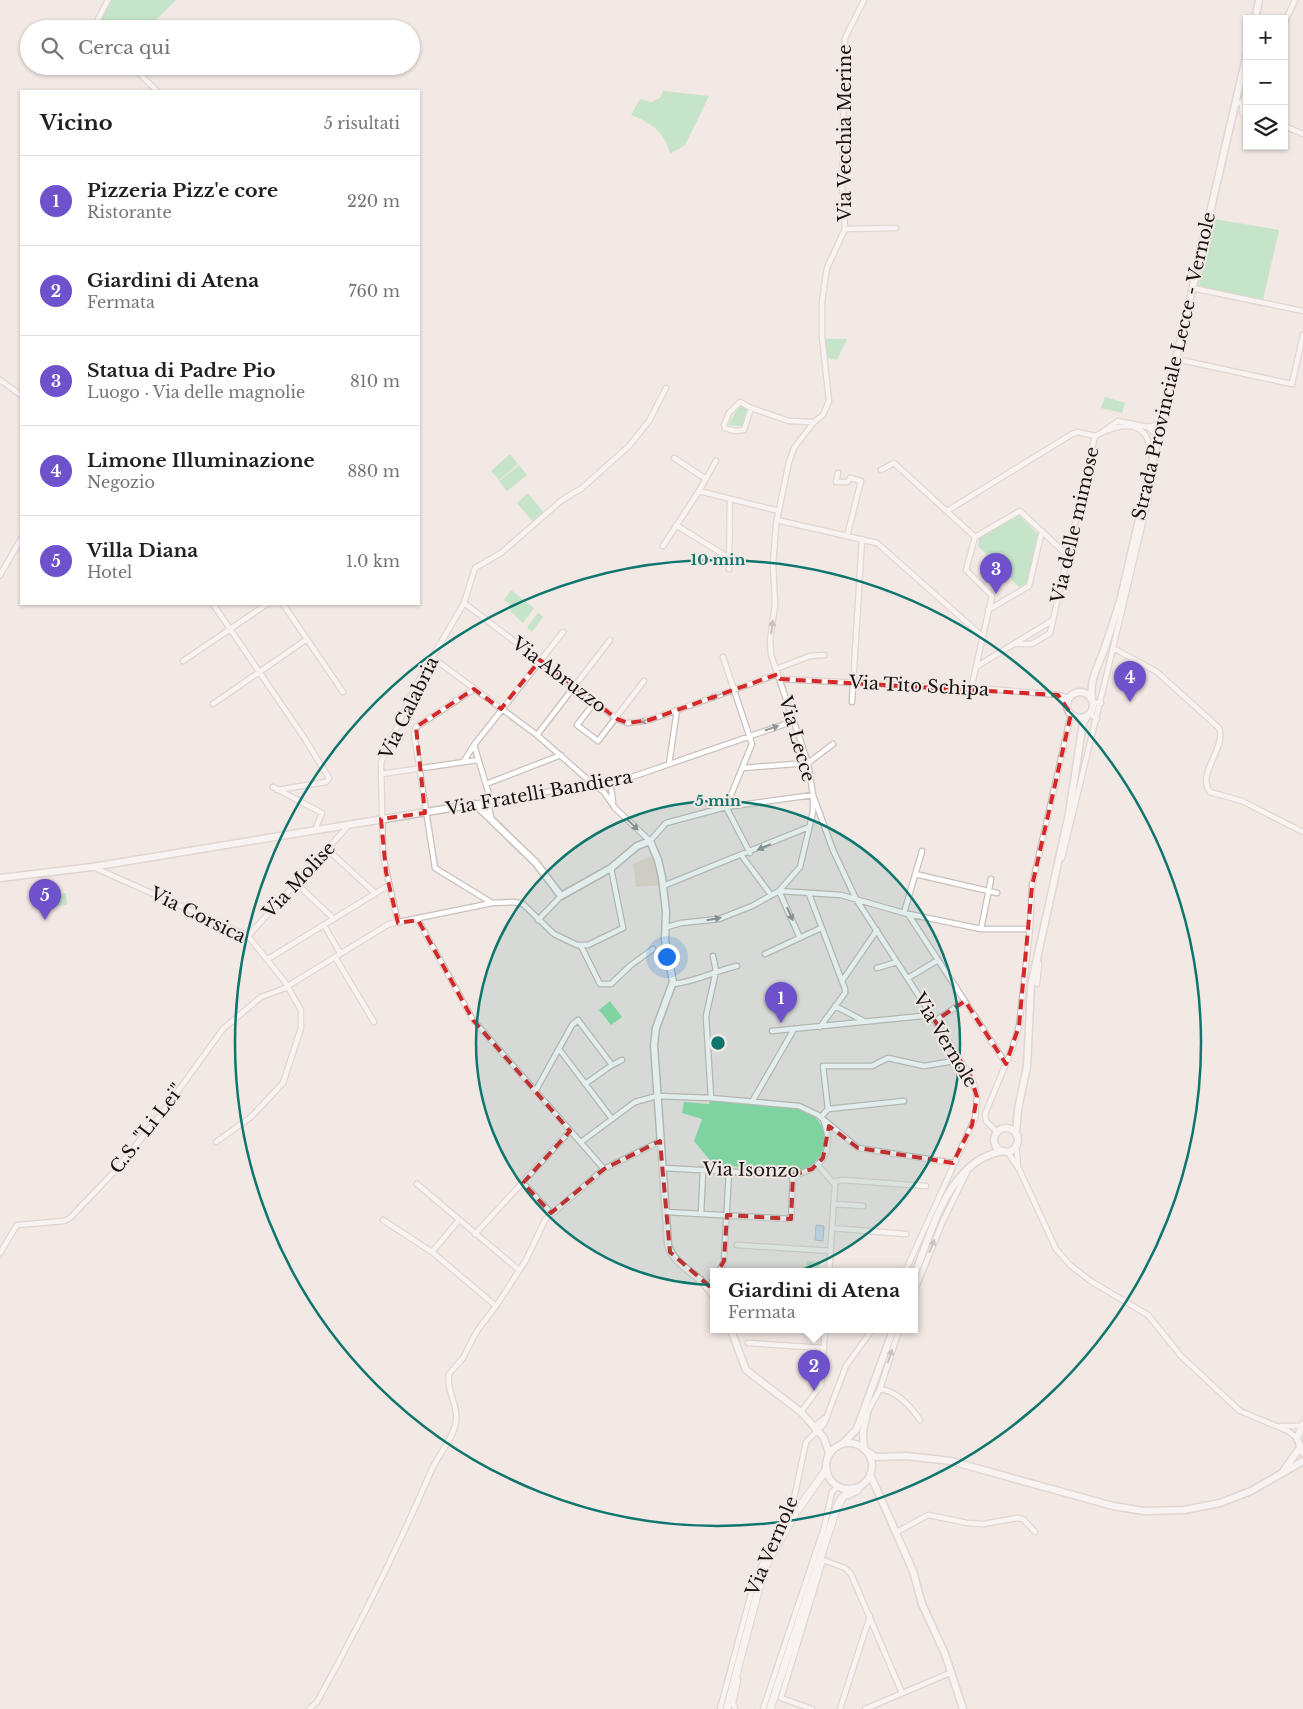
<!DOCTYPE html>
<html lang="it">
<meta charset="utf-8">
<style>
:root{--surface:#fff;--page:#f2f2f2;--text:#202124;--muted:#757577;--line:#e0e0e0;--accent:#6d52cc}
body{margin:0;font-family:"Libre Baskerville",serif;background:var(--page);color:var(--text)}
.controls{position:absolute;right:15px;top:15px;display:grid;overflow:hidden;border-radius:0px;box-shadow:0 1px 4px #0004}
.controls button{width:45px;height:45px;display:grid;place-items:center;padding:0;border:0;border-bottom:1px solid var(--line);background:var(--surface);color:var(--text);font:25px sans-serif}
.you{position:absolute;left:666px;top:956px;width:18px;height:18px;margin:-12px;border:4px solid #fff;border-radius:50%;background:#1a73e8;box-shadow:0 0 0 8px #1a73e833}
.badge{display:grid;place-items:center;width:32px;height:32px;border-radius:50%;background:var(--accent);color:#fff;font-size:16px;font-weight:700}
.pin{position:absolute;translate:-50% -41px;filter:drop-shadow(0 1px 2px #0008)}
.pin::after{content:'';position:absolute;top:26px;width:18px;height:15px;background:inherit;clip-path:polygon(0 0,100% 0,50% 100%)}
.popup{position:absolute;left:710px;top:1268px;width:208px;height:65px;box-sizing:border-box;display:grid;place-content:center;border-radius:0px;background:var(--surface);filter:drop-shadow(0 1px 4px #0005);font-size:16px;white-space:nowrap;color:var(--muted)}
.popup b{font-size:19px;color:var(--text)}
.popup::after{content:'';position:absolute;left:50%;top:100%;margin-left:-10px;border:10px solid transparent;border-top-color:var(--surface)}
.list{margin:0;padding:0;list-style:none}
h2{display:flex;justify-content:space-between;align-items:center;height:65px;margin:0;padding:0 20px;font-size:21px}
h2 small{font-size:16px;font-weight:400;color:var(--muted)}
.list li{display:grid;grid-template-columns:32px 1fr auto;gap:15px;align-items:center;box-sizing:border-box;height:90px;padding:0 20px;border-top:1px solid var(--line)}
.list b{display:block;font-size:19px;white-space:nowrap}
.list p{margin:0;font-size:16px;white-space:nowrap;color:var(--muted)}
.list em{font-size:16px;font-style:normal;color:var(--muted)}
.icon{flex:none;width:28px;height:28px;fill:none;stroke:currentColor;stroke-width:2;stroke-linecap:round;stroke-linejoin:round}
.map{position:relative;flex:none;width:1303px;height:1709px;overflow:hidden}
.search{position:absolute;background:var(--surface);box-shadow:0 1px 4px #0004;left:20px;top:20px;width:400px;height:55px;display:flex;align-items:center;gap:12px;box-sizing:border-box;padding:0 18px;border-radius:28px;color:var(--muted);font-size:19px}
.panel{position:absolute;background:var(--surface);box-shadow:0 1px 4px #0004;left:20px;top:90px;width:400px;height:515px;border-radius:0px}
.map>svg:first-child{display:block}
.built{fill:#ead9d1}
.green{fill:#8fe1a9}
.water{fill:#a4cff7;stroke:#7997b2}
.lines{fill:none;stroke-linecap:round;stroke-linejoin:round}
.street-casing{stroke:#c9c0bc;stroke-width:7}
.secondary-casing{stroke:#c9c0bc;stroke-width:9}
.primary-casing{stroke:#c9c0bc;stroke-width:9}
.street{stroke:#fff;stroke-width:4.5}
.secondary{stroke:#fff;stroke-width:6}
.primary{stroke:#fff;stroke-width:7}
.oneway{fill:#969594}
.marked{fill:none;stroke:#d62828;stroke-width:4;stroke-dasharray:10 6;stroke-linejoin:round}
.ring{fill:none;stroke:#0f766e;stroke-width:2.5}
.labels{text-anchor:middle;stroke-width:4;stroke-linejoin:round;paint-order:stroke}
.street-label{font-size:18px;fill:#161312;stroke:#f2e8e4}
.centre{fill:#0f766e;stroke:#f2e8e4;stroke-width:2.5}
.ring-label{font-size:15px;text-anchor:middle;font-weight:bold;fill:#0f766e;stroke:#f2e8e4;stroke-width:4;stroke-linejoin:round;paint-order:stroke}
</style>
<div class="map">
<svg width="1303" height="1709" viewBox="0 0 1303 1709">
<rect width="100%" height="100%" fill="#f2e8e4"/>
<path class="built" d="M 654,855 L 660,885 L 636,887 L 633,864 Z"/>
<path class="green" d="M 109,0 L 176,0 L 147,29 L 98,29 L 97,24 Z
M 300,22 L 303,29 L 277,29 L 290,23 Z
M 663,91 L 709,96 L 685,145 L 670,154 C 665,131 651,123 631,115 L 640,99 L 651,102 L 660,98 Z
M 1214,219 L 1279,230 L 1263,300 L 1198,287 Z
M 825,339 L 847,339 L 837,360 L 828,358 Z
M 1105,397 L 1125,403 L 1122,413 L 1101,408 Z
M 740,404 L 747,409 L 742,426 L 728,425 Z
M 510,454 L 518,464 L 499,480 L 491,471 Z
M 519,465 L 527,475 L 507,491 L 499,481 Z
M 528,493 L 544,513 L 533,522 L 517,503 Z
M 1018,514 L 1038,534 L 1027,583 L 1019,587 L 978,546 L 979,538 Z
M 511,590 L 534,608 L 523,623 L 510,611 L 513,606 L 504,600 Z
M 538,613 L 543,617 L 532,632 L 527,627 Z
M 66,893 L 67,905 L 45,907 L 44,895 Z
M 610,1001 L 622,1017 L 611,1025 L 599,1010 Z
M 710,1101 L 796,1108 C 833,1115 835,1160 799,1171 L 714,1165 L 694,1141 L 702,1119 L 682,1113 L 684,1102 L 709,1104 Z
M 807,1261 L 820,1262 L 819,1272 L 806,1272 Z"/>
<path class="water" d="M 816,1225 L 824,1226 L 823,1241 L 815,1240 Z"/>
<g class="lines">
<g class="street-casing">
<path id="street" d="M 1284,24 L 1295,0
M 93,29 L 108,0
M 132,66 L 157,91
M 1236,102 L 1242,103 L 1247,92
M 1242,103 L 1242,113 L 1247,116
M 1284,126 L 1303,134
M 845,229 L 896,228
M 1192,288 L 1303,311
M 1176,359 L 1292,384 L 1303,335
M 0,380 L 21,395
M 751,408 L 740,402 L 729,413 L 724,425 L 725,428 L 735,431 L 744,430 L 751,408 L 789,421 L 814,422
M 1148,427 L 1159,437
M 1101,433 L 1118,421 L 1148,427 L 1162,423
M 1095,436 C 1110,428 1134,418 1146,436 C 1150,443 1150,452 1153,460
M 674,458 L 706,479
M 881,470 L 894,463 L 975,537
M 838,473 L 836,482 L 847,482 L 850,478 L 861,481 L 847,536
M 1147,490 L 1149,496 L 1113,648 L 1157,672 L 1219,728 C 1227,747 1196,774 1210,792 L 1242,801 L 1303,832
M 699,491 L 779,511
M 947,511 L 1072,434 L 1078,432 L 1095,436
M 777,520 L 877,543 L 982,636
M 676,525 L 729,558
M 663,546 L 699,491 L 716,461
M 729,569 L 730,499
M 0,575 L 21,539
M 464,603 L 617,719 L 628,723 L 649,720 L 778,674
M 213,604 L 305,739 L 329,778 L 326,782 L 277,790
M 283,604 L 343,692
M 988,610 L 1029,586 L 1042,531
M 1016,644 L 1032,644 L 1050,633 L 1053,620
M 723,657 L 752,744 L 726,807 L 750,853
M 433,658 L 537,735 L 594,785 L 604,792 L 615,808 L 650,841 L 666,823 L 726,807 L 813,795 L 833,850 L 856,899 L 967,1070 L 974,1084 L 977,1097 L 975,1118 L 905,1272
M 183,661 L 267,604
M 976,667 L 1053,620 L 1095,436
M 776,669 L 810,656 L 824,655
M 780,679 L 1001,690 L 1058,695 L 1070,698
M 474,689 L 416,727 L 414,734 L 435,868 L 492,903
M 971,689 L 992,596 L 966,570 L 975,537 L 1020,511 L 1067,555
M 1059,696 L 1068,704
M 595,702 L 577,725 L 598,741 L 644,681
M 852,702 L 862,539
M 1093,703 L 1101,703
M 213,704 L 307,639
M 1090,714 L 1097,719
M 537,735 L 610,640
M 474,745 L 491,801 L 489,807 L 491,818
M 464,761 L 474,745 L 563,632
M 669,764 L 677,710
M 742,768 L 808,763 L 833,744
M 381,774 L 478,760
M 610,782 L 613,802
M 486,784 L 561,755
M 273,787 L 322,813 L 315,830
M 475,804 L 629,778 L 794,721
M 328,850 L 375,893
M 742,856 L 771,895
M 1062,858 L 1113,648
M 93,867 L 248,936 L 285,982 L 301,1010 L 301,1028 L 283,1083 L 251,1117 L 216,1142
M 915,874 L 997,893
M 297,884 L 334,919
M 663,886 L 809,827
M 809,894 L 845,989 L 845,993 L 820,1027
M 904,913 L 922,851
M 908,914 L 1006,1064
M 418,920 L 473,1020 L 604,1169 L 661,1141
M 538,920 L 561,896
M 398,923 L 383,856 L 381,763 L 414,689 L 464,603 L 475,568 L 501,553 L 562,500 L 582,488 L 629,446 L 649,421 L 666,388
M 324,925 L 340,953
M 667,927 L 681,923 L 719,919 L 752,906 L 779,891 L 800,867 L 813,812 L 813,795 L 808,763 L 771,655 L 770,640 L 775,604 L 773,564 L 776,524 L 789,462 L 794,448 L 814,422 L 823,415 L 829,401 L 822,337 L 822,301 L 827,268 L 845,229 L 842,185 L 845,38 L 864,0
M 981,929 L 991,879
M 1030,929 L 1032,886 L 1071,714
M 248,936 L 349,825
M 800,938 L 779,891 L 841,895 L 904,913 L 981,929 L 1030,929 L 1019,1026 L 1012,1049 L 985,1114 L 986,1121 L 997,1132
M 581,946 L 600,984 L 611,984 L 631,965 L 653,949
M 765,954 L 821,928
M 335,957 L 374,1022
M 268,959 L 389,885
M 877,968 L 897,962
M 908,978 L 938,960
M 842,981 L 877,930
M 673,984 C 695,982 715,971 737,966
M 1037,984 L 1039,963
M 835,1006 L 864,1021
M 935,1021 L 965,1001
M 772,1031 L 932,1015
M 559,1049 L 612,1119
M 585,1084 L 612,1065
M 536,1090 L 572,1025 L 578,1020 L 612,1065 L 622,1060
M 711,1098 L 706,1016 L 716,971 L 713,956
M 753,1100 L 794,1029
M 828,1109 L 823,1066 L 872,1066 L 888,1058 L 924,1066 L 960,1060
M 821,1117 L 828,1109 L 904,1101
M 581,1142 L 635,1102 L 657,1096 L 711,1098 L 799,1106 L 818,1115 L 858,1148 L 953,1163
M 1016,1145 L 1018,1165
M 1007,1151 L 1019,1169 L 1056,1249 L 1070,1265 L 1092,1282 L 1148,1315 L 1181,1356 L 1240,1411 L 1288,1431 L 1297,1438
M 818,1165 L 835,1185 L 829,1272
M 663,1168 L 793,1175 C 824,1169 834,1151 824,1122
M 834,1182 L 842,1180 L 926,1186
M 523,1183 L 551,1213
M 417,1184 L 519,1270
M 834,1204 L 863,1206
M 666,1212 L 791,1219 L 793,1175
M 701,1214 L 703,1170
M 383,1220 L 432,1252 L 496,1306 L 526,1260 L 545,1220 L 604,1169
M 832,1228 L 906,1234
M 475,1234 L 570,1131
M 737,1245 L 831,1251
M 432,1252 L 459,1220
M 0,1253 L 17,1225 L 64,1221 L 70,1218 L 113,1173 L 162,1113 L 223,1029 L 261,997 L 283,989 L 389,924 L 492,903 L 514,902 L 523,904 L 554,934 L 577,945 L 588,945 L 623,928 L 611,868
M 719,1272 L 724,1261 L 729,1171
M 709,1286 L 714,1279
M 914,1292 L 943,1221 L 967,1172
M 748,1343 L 824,1348
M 880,1389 C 897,1391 911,1407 920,1420
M 801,1412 L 821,1385 L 825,1330
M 867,1413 L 880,1389 L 899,1330
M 1281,1426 L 1301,1426
M 815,1429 L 816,1425 L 825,1418
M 848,1496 L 858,1491 L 861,1486
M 897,1532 L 928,1515 L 967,1523 L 984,1524 L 1017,1518 L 1023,1519 L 1035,1532
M 823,1560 L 845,1568 L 851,1574 L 902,1693
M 309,1709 L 317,1702 C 359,1626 398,1548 432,1469 C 439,1454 453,1439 456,1422 C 459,1406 446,1391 449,1374 L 463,1358 L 477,1331 L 496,1306
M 720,1709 L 753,1586 L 766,1555 L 792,1508 L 806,1442 L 824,1424 L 846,1366 L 872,1330
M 735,1709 L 733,1703 L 738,1680
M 763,1709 L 824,1528 L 832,1492 L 838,1486
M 812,1709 L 781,1698 L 822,1563
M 840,1709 L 870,1616
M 865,1709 L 952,1672"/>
</g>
<g class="secondary-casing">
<path id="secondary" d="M 1255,19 L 1259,0
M1067 705a13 13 0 1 1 26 0a13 13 0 1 1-26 0Z
M 1092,699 C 1089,679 1099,665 1105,647 C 1111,630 1116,614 1121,597 L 1247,53
M 0,878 L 92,867 L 475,804 L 536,863 L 561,896 L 611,868 L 637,846 L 650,841 L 658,860 L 662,877 L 666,912 L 665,940 L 673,982 L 656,1028 L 654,1045 L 668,1245 C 675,1268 701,1273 714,1297
M994 1140a12 12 0 1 1 24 0a12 12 0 1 1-24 0Z
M 1016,1134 L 1018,1109 L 1027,1067 L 1031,986 L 1069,813 L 1083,723 L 1087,716
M 914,1276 C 932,1232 948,1159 1004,1151
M 731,1330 L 746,1370 L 801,1412 L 824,1438 L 829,1453
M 1303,1424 L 1297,1438 L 1303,1453
M826 1466a23 23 0 1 1 46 0a23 23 0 1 1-46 0Z
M 843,1443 L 856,1430 L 859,1423 L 893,1330
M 864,1449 L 863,1432 L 867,1413
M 868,1452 L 876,1457 L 906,1456 L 951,1461 L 1113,1506 L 1144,1511 L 1184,1510 L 1220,1503 L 1251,1491 L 1303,1461
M 1284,1470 L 1299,1449
M 870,1474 L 913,1571 L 922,1604 L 945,1654 L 963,1709"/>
</g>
<g class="primary-casing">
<path id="primary" d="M 727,1709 L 761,1580 L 768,1561 L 796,1512 L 826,1470
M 770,1709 L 837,1507 L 842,1498 L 852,1489"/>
</g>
<use href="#street" class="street"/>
<use href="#secondary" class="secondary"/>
<use href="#primary" class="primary"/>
</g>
<defs><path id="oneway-solid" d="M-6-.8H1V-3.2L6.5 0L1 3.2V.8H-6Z" transform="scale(1.25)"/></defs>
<g class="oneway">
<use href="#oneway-solid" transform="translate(772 627) rotate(-83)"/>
<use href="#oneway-solid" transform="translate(715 696) rotate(160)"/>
<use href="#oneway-solid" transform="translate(646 720) rotate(165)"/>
<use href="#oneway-solid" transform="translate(772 728) rotate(-19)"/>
<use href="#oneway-solid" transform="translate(633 825) rotate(44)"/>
<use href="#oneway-solid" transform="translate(764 847) rotate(157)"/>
<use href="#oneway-solid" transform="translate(790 914) rotate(66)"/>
<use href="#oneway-solid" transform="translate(714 919) rotate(-10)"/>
<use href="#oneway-solid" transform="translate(932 1246) rotate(-68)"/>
<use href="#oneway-solid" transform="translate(890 1356) rotate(-72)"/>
</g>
<path d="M0 0H1303V1709H0ZM 540,660 L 617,719 L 628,723 L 649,720 L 778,674 L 780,679 L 1058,695 L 1071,714 L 1032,886 L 1019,1026 L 1006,1064 L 965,1001 L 935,1021 L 971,1077 L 977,1097 L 972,1125 L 953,1163 L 858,1148 L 829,1126 L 823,1158 L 812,1169 L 793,1175 L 791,1219 L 727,1215 L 724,1261 L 709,1286 L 670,1252 L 660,1141 L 604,1169 L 551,1213 L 523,1183 L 570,1131 L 473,1020 L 418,920 L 398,923 L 386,872 L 381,819 L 425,813 L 416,727 L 474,689 L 501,709 Z" fill="#f2e8e4" fill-opacity=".55" fill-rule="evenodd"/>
<path class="marked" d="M 540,660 L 617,719 L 628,723 L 649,720 L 778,674 L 780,679 L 1058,695 L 1071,714 L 1032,886 L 1019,1026 L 1006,1064 L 965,1001 L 935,1021 L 971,1077 L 977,1097 L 972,1125 L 953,1163 L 858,1148 L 829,1126 L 823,1158 L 812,1169 L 793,1175 L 791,1219 L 727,1215 L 724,1261 L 709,1286 L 670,1252 L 660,1141 L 604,1169 L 551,1213 L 523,1183 L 570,1131 L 473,1020 L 418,920 L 398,923 L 386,872 L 381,819 L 425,813 L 416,727 L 474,689 L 501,709 Z"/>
<circle cx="718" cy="1043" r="242" fill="#0f766e" fill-opacity=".12"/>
<g class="ring">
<circle cx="718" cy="1043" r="242"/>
<circle cx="718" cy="1043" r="483"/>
</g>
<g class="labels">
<g class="street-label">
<text transform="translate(845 133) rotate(-90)" y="6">Via Vecchia Merine</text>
<text transform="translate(1174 366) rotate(-77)" y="6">Strada Provinciale Lecce - Vernole</text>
<text transform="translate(1075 525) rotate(-77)" y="6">Via delle mimose</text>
<text transform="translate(559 675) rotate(37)" y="6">Via Abruzzo</text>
<text transform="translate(919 686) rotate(3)" y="6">Via Tito Schipa</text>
<text transform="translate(409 708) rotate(-64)" y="6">Via Calabria</text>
<text transform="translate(797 739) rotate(74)" y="6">Via Lecce</text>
<text transform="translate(539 793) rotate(-10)" y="6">Via Fratelli Bandiera</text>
<text transform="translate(299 880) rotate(-47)" y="6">Via Molise</text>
<text transform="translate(198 915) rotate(26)" y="6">Via Corsica</text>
<text transform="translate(945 1040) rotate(59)" y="6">Via Vernole</text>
<text transform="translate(147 1129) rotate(-52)" y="6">C.S. "Li Lei"</text>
<text transform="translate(751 1170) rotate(1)" y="6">Via Isonzo</text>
<text transform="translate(772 1546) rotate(-67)" y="6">Via Vernole</text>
</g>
</g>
<circle cx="718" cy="1043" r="8" class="centre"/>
<g class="ring-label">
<text x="718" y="565">10 min</text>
<text x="718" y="806">5 min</text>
</g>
</svg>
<div class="controls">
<button>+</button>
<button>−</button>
<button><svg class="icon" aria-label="layers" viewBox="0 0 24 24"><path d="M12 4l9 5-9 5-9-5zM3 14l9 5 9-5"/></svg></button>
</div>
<div class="you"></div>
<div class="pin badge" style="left:781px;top:1023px">1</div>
<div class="pin badge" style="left:814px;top:1391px">2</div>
<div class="popup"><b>Giardini di Atena</b>Fermata</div>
<div class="pin badge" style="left:996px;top:594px">3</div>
<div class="pin badge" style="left:1130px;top:702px">4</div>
<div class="pin badge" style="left:45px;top:920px">5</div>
<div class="search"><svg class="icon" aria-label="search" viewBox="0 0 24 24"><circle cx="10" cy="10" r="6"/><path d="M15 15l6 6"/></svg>Cerca qui</div>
<section class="panel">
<h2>Vicino<small>5 risultati</small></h2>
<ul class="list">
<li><span class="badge">1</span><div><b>Pizzeria Pizz'e core</b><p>Ristorante</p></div><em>220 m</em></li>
<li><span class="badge">2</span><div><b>Giardini di Atena</b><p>Fermata</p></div><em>760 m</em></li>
<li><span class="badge">3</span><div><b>Statua di Padre Pio</b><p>Luogo · Via delle magnolie</p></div><em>810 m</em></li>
<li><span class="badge">4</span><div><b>Limone Illuminazione</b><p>Negozio</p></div><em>880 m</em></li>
<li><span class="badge">5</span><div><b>Villa Diana</b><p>Hotel</p></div><em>1.0 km</em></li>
</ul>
</section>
</div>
